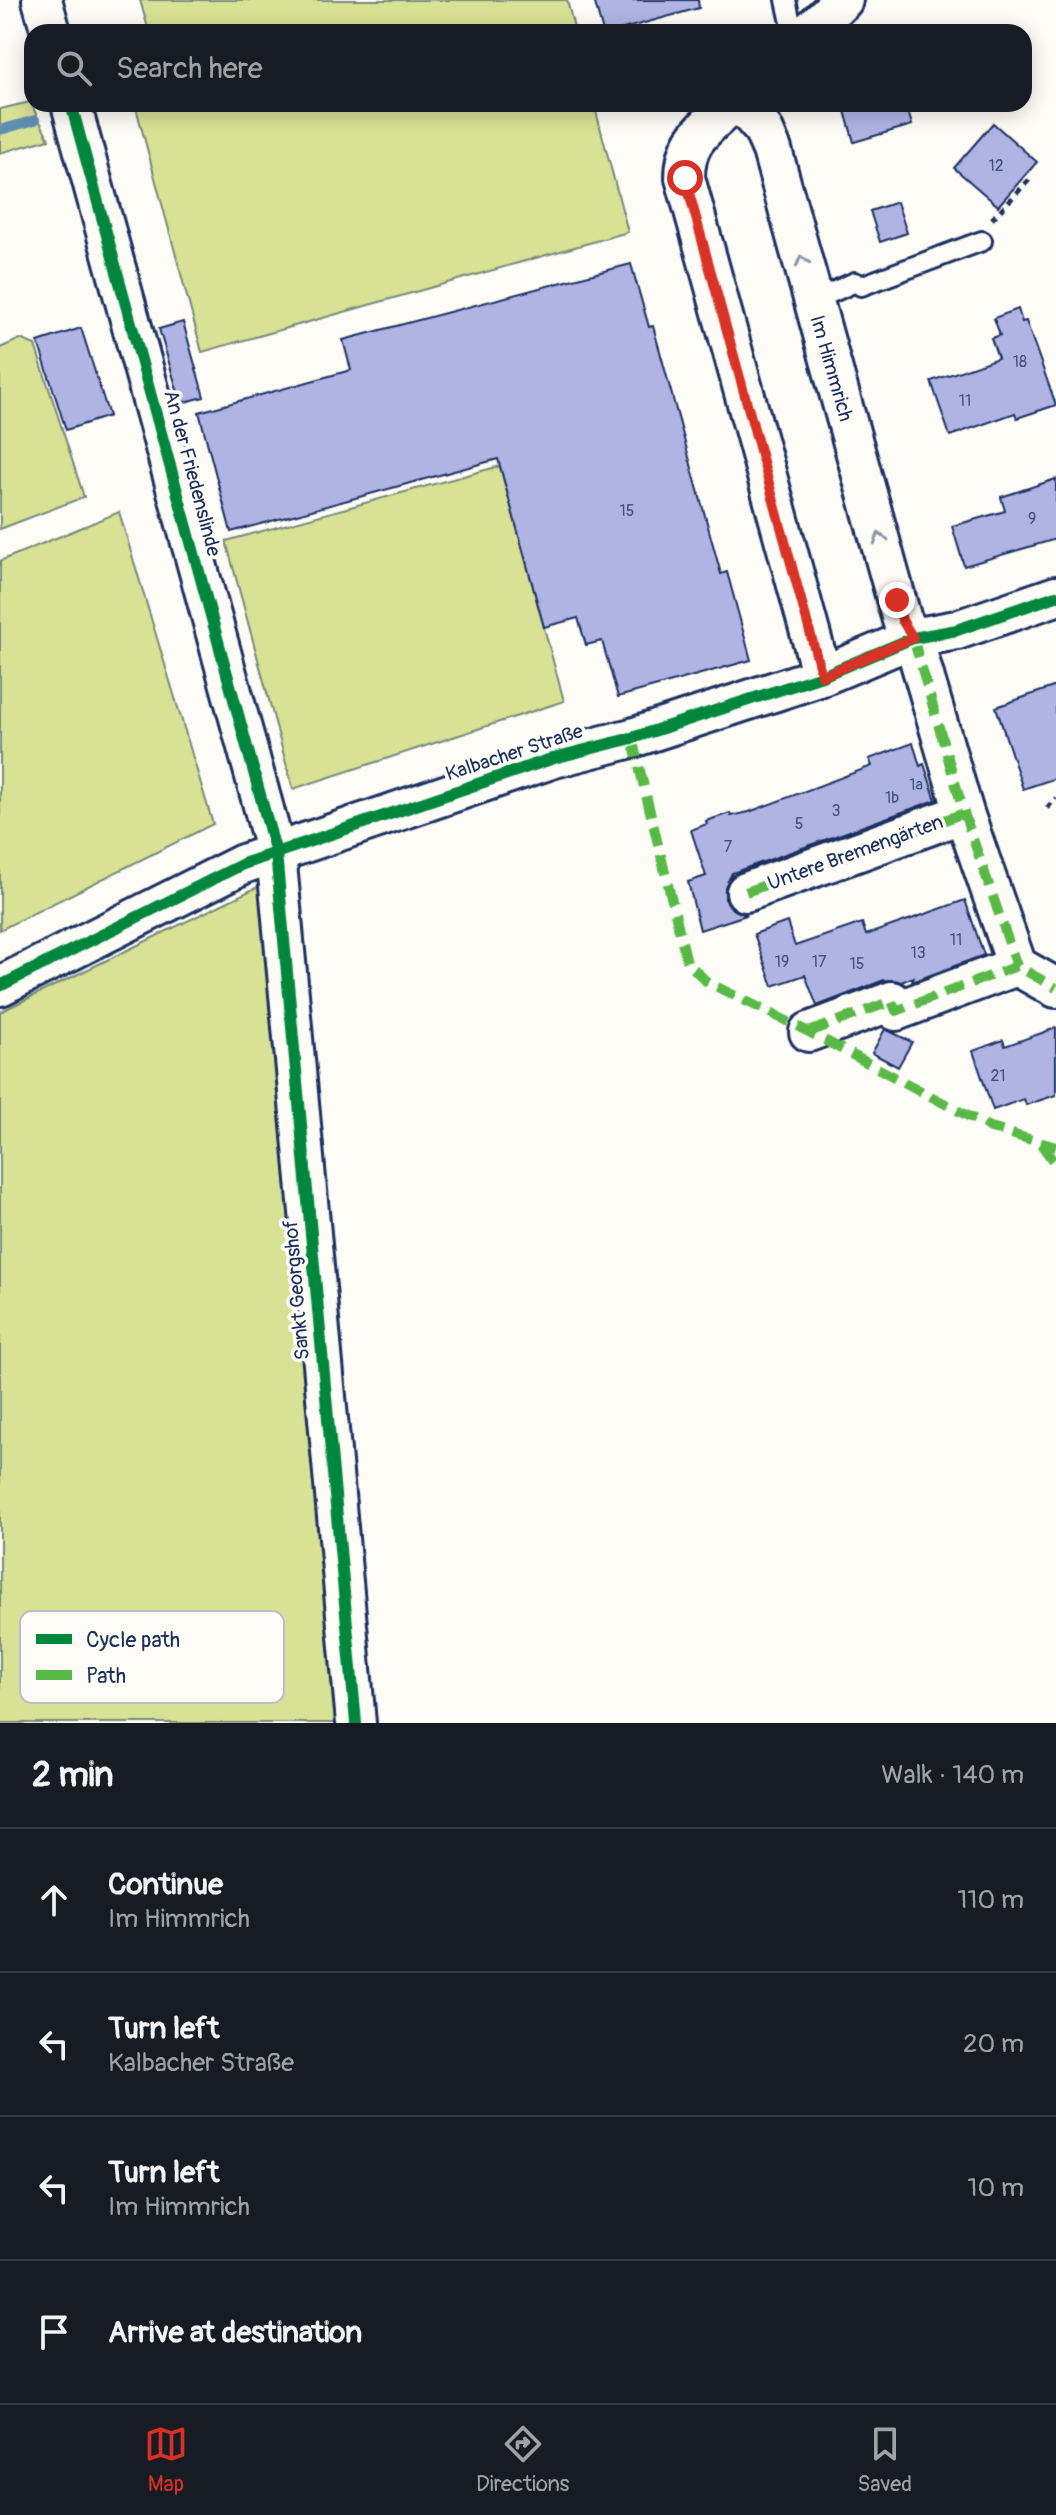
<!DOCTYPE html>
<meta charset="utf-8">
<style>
:root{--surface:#171b24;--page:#20242c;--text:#f1f3f6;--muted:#9ea1a6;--line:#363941;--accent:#d93025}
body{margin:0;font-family:Pangolin,sans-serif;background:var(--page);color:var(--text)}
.stop{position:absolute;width:24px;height:24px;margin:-18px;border:6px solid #d93025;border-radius:50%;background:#fff}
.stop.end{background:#d93025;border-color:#fff;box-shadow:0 2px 8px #0008}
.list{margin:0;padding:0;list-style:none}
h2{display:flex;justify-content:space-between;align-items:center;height:104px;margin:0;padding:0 32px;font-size:34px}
h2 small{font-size:26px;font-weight:400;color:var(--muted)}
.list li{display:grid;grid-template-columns:52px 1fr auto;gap:24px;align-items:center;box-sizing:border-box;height:144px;padding:0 32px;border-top:2px solid var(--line)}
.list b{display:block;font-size:30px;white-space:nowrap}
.list p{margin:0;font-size:26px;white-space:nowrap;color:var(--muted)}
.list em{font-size:26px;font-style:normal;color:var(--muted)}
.icon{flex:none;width:44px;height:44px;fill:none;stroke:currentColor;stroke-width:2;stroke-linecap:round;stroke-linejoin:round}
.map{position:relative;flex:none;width:1056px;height:1723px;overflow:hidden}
.search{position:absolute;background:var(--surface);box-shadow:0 4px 20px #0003;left:24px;right:24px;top:24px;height:88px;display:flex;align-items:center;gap:20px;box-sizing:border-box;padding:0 28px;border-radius:24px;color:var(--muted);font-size:30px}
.sheet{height:680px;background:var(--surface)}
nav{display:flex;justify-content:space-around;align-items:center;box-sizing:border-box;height:112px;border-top:2px solid var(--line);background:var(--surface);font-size:22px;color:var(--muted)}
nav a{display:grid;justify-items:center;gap:4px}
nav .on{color:var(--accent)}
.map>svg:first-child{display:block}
.green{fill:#d7e295;stroke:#79887a;stroke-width:2}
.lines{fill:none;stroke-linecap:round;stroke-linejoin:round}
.stream{stroke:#5e8eb3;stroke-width:10}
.building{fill:#afb4e5;stroke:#1b2f5e;stroke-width:2}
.lane-casing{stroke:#1b2f5e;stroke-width:24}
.street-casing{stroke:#1b2f5e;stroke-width:44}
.path{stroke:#1b2f5e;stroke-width:5;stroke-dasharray:6 6;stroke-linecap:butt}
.lane{stroke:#fdfcf7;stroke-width:18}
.street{stroke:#fdfcf7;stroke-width:38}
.quiet{stroke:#58b947;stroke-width:10;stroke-dasharray:20 10;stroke-linecap:butt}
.cycleway-casing{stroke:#fdfcf7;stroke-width:17}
.cycleway{stroke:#00873e;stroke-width:12}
.oneway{stroke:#8c96aa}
.route{stroke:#d93025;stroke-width:10}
.labels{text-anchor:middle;stroke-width:7;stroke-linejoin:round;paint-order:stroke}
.number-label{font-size:16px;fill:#405080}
.street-label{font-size:20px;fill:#1b2f5e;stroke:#fdfcf7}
.key{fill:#fdfcf7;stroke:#b9bec9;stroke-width:2}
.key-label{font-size:22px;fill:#1b2f5e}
</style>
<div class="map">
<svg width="1056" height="1723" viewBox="0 0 1056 1723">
<rect width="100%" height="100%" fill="#fdfcf7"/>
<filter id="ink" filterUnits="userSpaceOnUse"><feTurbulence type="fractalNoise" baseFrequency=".0125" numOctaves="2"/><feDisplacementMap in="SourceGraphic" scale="16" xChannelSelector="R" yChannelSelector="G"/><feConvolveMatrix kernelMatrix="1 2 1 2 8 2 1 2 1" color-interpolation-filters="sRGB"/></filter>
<g filter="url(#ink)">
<path class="green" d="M 140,0 L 567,0 L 575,32 L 149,32 Z
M 30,102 L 49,139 L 0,153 L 0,109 Z
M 135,104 L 594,104 L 628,232 L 202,352 Z
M 20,339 L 35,345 L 84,497 L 0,529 L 0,348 Z
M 500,466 L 564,701 L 293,789 L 226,541 Z
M 119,512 L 213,824 L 0,930 L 0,561 Z
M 268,882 L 341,1723 L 0,1723 L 0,1012 Z"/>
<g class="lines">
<path class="stream" d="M 0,130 L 35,120"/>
</g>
<path class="building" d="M 594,0 L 698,0 L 699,8 L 612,32 L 603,32 Z
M 843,104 L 906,104 L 912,125 L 854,142 Z
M 993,123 L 1037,162 L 998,206 L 954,168 Z
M 897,202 L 907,233 L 880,242 L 870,211 Z
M 631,264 L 649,327 L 653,326 L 721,574 L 727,572 L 751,660 L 618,697 L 602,641 L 586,645 L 578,618 L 544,627 L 498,459 L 231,532 L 199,412 L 351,370 L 343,340 Z
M 1018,309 L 1022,322 L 1026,321 L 1056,405 L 1017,418 L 1015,413 L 950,436 L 931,381 L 998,358 L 991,338 L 1000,335 L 994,318 Z
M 183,322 L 204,397 L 181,403 L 159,329 Z
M 81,328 L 109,416 L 66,430 L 38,342 Z
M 1056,479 L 1056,539 L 964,566 L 952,526 L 1005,511 L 1001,497 Z
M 1056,686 L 1056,778 L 1023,789 L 996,707 Z
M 913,743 L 920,766 L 924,764 L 936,800 L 732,873 L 725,887 L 725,899 L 732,909 L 746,915 L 700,930 L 688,882 L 706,876 L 691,830 L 707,824 L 706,821 L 730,813 L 731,816 L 749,812 L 872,766 L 869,759 Z
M 965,900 L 984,955 L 912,982 L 914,977 L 901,982 L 884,980 L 817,1006 L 805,975 L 773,986 L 754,934 L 787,922 L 795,946 L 862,923 L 866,935 Z
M 1056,1028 L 1056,1095 L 1026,1105 L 1024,1099 L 993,1110 L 973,1051 L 1003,1040 L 1005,1046 Z
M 885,1029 L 912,1042 L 898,1067 L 872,1053 Z"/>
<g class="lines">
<g class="lane-casing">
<path id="lane" d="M 786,0 L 793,32
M 813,301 L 855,282 L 861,286 L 982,241"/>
</g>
<g class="street-casing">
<path id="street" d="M 42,0 L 51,32
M 809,32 L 843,0
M 71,104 L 276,853 L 356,1723
M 731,104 C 705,130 685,138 685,178 L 822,676
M 741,104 L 763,129 L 772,150 L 902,620 L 913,638 L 964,813 L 1017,966
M 746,892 L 964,813
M 0,986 L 243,864 L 554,758 L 632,738 L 822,676 L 913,638 L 957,630 L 1056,596
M 809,1032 L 892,1001 L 896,1011 L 1017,966 L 1056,988"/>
</g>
<path class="path" d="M 992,219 L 1032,177
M 1047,808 L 1056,798"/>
<use href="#lane" class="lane"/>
<use href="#street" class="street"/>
<path class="quiet" d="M 913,638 L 964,813 L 1017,966
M 632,738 L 687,962 L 707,982 L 809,1032 L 991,1128 L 1056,1147
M 746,892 L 964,813
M 809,1032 L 892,1001 L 896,1011 L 1017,966 L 1056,988
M 1041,1144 L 1056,1165"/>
<g class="cycleway-casing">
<path id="cycleway" d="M 71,104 L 276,853 L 356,1723
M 0,986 L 243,864 L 554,758 L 632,738 L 822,676 L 913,638 L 957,630 L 1056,596"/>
</g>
<use href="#cycleway" class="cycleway"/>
</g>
<defs><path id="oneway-chevron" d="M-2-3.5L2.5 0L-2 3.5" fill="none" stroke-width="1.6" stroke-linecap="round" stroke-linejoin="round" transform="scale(2)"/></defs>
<g class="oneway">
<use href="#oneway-chevron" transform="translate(802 261) rotate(-105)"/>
<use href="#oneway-chevron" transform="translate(880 538) rotate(-106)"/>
</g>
</g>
<g class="lines" filter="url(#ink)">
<path class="route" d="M 685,178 L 822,676 L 913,638 L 902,620 L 897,600"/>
</g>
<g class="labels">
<g class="number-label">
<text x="996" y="171">12</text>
<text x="1020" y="367">18</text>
<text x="965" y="406">11</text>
<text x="627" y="516">15</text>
<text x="1032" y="524">9</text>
<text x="916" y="790">1a</text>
<text x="892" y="803">1b</text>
<text x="836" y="816">3</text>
<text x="799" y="829">5</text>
<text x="728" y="852">7</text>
<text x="956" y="945">11</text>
<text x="918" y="958">13</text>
<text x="782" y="967">19</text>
<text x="819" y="967">17</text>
<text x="857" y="969">15</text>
<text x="998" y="1081">21</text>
</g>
<g class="street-label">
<text transform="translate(832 368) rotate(74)" y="7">Im Himmrich</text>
<text transform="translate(193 473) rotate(75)" y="7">An der Friedenslinde</text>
<text transform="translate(514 752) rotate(-18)" y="7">Kalbacher Straße</text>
<text transform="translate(855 852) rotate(-20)" y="7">Untere Bremengärten</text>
<text transform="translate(296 1290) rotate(-95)" y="7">Sankt Georgshof</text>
</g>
</g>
<rect x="20" y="1611" width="264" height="92" rx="12" class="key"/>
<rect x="36" y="1634" width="36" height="10" fill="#00873e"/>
<rect x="36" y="1670" width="36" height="10" fill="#58b947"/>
<g class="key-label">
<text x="86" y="1647">Cycle path</text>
<text x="86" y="1683">Path</text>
</g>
</svg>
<div class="stop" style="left:685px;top:178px"></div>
<div class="stop end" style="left:897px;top:600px"></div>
<div class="search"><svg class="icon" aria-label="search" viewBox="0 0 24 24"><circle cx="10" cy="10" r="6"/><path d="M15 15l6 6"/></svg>Search here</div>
</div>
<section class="sheet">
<h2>2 min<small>Walk · 140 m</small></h2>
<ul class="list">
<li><svg class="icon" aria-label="ahead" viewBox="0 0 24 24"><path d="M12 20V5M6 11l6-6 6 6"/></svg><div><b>Continue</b><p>Im Himmrich</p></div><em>110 m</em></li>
<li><svg class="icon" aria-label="left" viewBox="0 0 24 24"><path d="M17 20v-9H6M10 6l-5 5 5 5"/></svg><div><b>Turn left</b><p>Kalbacher Straße</p></div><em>20 m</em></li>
<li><svg class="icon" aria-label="left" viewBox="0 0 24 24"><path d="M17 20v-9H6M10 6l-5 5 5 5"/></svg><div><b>Turn left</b><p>Im Himmrich</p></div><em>10 m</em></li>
<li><svg class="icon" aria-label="arrive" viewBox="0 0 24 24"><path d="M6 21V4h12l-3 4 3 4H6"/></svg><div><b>Arrive at destination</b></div></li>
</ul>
</section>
<nav>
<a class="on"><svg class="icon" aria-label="map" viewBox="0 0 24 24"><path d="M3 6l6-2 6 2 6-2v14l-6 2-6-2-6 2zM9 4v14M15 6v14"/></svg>Map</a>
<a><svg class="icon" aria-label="directions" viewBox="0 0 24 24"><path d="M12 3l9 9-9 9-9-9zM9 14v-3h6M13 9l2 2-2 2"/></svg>Directions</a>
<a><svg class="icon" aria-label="saved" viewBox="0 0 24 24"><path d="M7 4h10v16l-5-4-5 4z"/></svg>Saved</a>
</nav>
